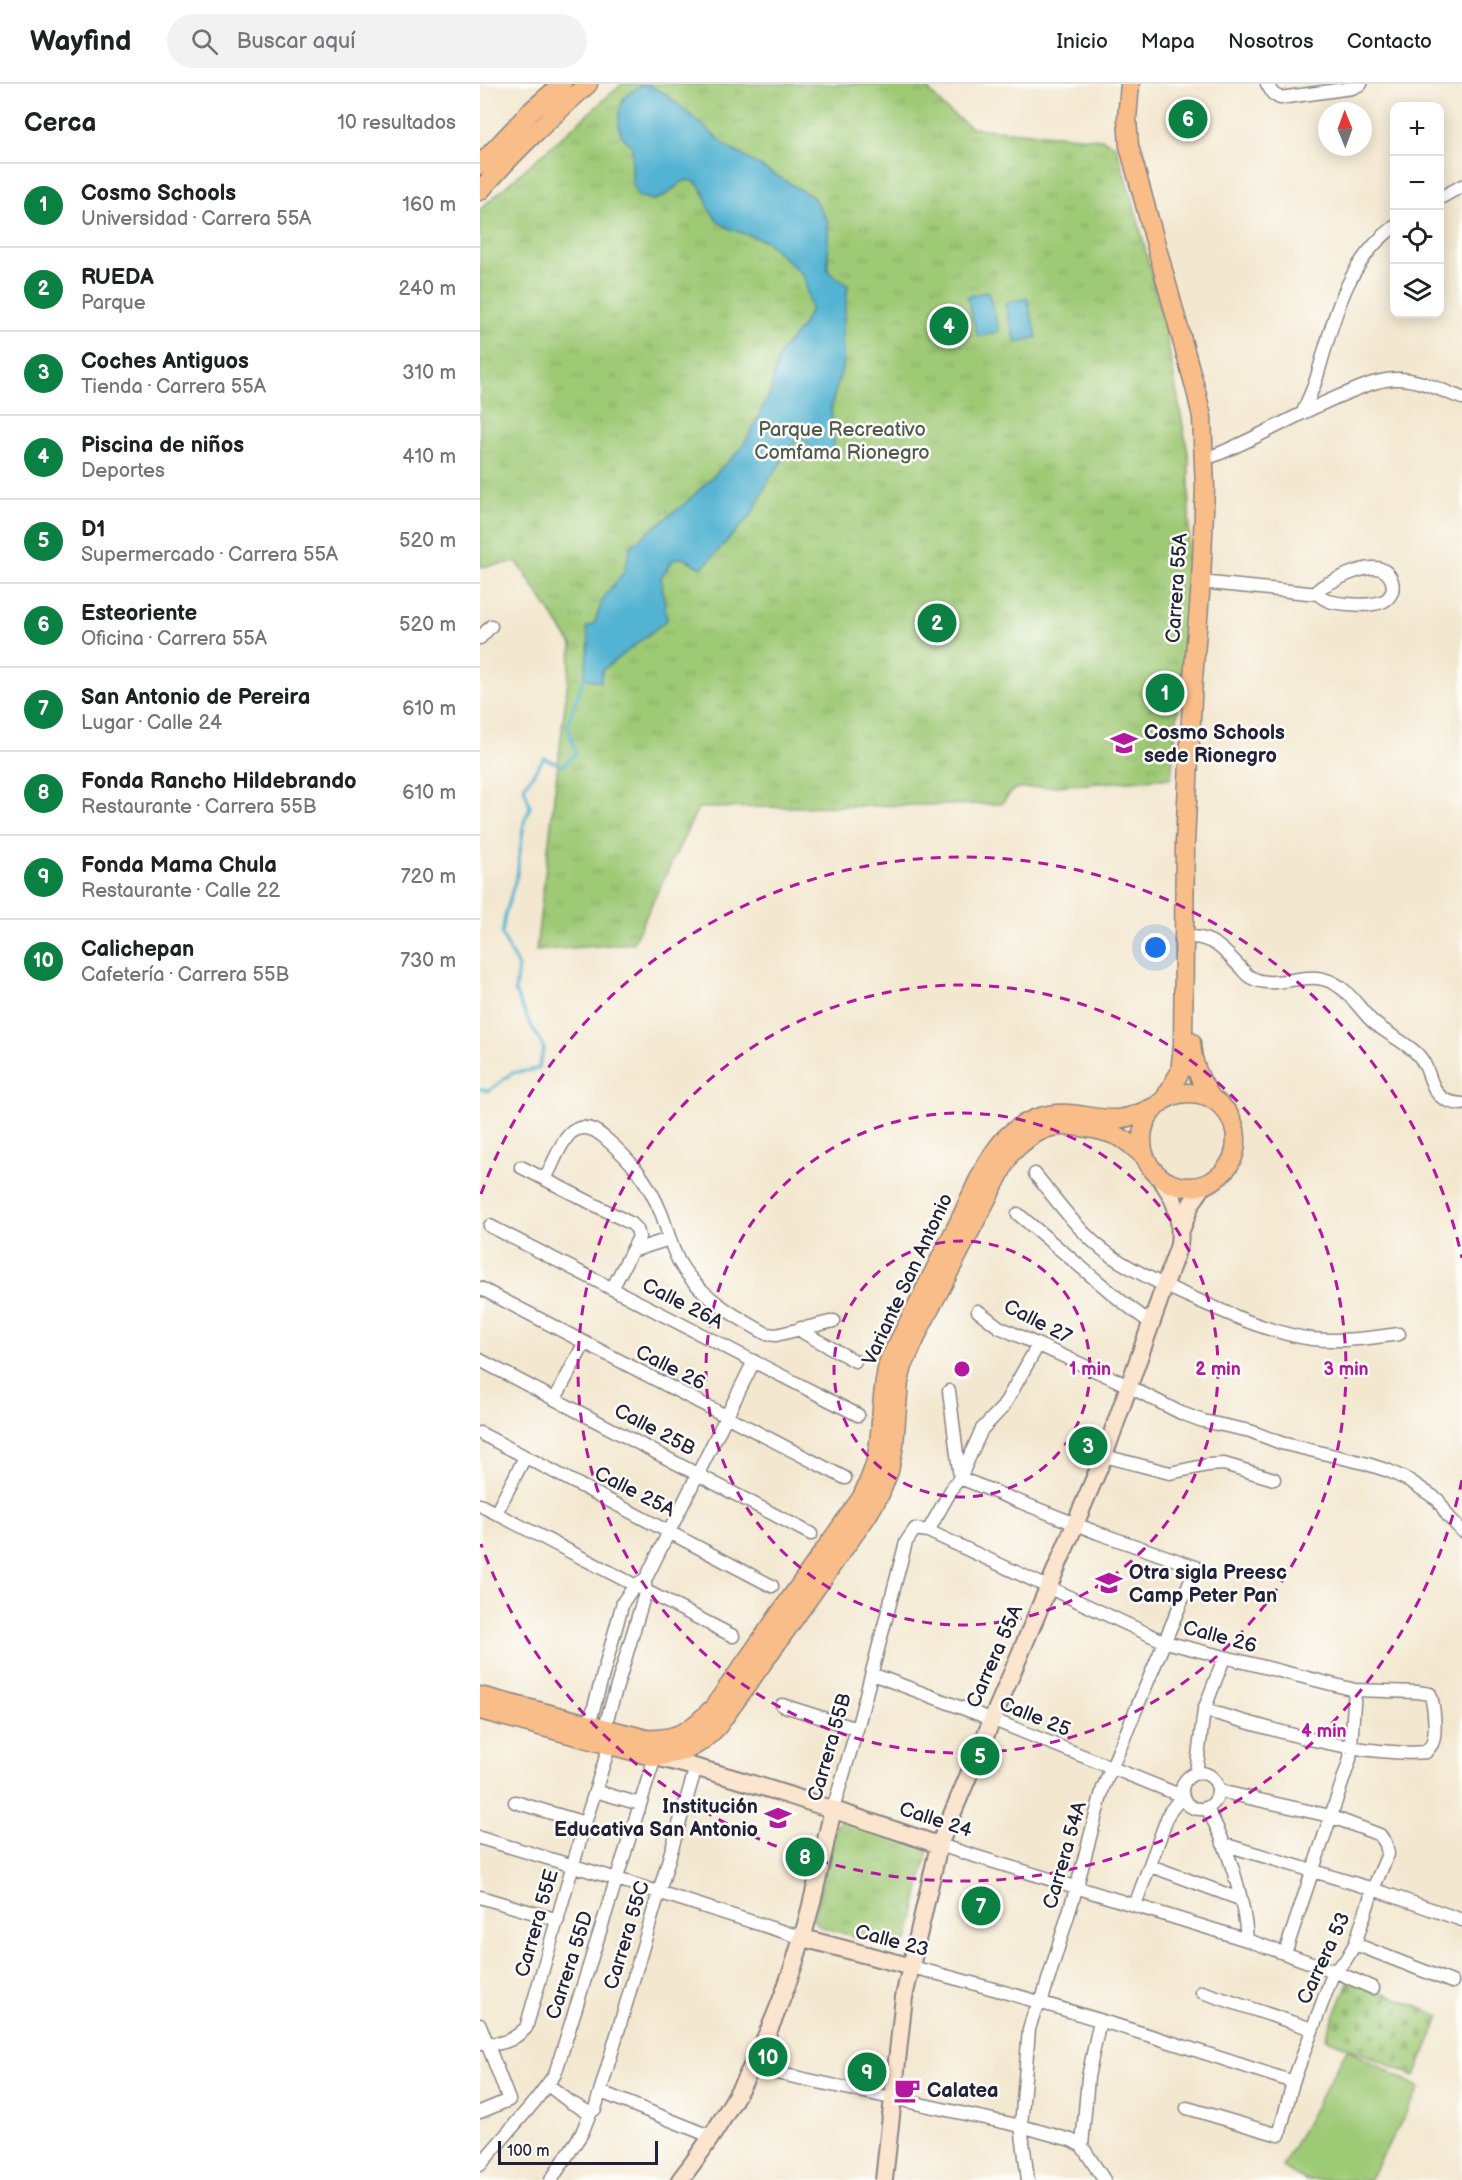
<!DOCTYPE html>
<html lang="es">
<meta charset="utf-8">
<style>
:root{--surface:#fff;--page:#f2f2f2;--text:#202124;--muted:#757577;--line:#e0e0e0;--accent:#0b8043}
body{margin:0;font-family:"Balsamiq Sans",sans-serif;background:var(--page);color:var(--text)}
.controls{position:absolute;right:18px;top:18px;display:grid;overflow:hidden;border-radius:12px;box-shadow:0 3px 15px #0003}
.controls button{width:54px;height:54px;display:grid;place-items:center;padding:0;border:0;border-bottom:2px solid var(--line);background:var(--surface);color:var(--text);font:30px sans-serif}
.compass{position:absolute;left:838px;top:18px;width:54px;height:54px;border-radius:50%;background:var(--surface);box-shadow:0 3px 15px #0003;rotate:359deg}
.scale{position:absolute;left:18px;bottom:15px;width:160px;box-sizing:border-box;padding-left:6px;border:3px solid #22223b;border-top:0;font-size:16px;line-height:21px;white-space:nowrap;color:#22223b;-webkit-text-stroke:4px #fdfcf7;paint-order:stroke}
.you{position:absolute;left:676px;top:864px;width:21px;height:21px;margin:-15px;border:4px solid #fff;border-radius:50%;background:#1a73e8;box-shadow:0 0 0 9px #1a73e833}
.badge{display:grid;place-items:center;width:39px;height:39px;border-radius:50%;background:var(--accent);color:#fff;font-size:20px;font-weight:700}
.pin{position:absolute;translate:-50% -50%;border:3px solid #fff;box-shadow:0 2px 6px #0006}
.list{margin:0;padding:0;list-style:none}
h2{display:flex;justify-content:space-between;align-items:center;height:78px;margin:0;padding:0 24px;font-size:26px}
h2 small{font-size:20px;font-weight:400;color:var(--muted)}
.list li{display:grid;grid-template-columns:39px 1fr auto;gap:18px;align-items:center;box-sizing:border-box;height:84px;padding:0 24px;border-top:2px solid var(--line)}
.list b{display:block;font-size:22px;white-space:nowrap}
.list p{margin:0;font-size:20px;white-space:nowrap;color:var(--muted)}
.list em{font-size:20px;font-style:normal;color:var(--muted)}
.icon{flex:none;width:33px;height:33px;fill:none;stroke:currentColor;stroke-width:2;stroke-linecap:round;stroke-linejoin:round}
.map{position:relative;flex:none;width:982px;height:2096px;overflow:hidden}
header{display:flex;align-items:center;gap:36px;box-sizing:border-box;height:84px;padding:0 30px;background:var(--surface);border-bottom:2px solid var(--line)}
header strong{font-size:28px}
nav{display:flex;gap:33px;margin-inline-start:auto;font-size:21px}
.search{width:420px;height:54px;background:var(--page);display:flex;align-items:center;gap:15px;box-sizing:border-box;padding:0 21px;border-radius:33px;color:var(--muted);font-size:22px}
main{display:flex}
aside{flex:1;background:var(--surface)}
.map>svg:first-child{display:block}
.grass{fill:#9ec975;stroke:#607658;stroke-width:1.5}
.cemetery{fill:url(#cemetery-stones);stroke:#607658;stroke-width:1.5}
.park{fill:url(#park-tufts);stroke:#607658;stroke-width:1.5}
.water{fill:#53b3d2;stroke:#3a6a86;stroke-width:1.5}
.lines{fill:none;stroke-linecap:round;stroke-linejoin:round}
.stream{stroke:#53b3d2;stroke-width:3}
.street-casing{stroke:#8a8485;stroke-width:15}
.secondary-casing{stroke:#8a8485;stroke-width:20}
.primary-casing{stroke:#8a8485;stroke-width:21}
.street{stroke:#fff;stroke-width:12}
.secondary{stroke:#fce5cf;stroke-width:16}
.primary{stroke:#f8bd88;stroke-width:18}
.ring{fill:none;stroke:#b5179e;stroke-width:3;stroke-dasharray:10 8}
.labels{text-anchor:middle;stroke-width:5;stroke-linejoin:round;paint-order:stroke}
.park-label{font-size:20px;fill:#4d5c4f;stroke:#fdfcf7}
.street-label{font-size:20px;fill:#22223b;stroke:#fdfcf7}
.poi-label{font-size:20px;font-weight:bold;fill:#22223b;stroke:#fdfcf7;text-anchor:start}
.centre{fill:#b5179e;stroke:#fdfcf7;stroke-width:3}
.ring-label{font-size:18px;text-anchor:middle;font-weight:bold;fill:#b5179e;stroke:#fdfcf7;stroke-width:5;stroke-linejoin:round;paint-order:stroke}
</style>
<header>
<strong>Wayfind</strong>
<div class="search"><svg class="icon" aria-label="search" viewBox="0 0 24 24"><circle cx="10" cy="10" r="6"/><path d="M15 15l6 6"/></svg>Buscar aquí</div>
<nav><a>Inicio</a><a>Mapa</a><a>Nosotros</a><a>Contacto</a></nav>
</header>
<main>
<aside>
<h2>Cerca<small>10 resultados</small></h2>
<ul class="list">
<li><span class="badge">1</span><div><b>Cosmo Schools</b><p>Universidad · Carrera 55A</p></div><em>160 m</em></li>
<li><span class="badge">2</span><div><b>RUEDA</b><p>Parque</p></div><em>240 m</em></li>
<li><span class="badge">3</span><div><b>Coches Antiguos</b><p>Tienda · Carrera 55A</p></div><em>310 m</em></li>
<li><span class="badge">4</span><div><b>Piscina de niños</b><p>Deportes</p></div><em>410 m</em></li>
<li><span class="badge">5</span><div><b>D1</b><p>Supermercado · Carrera 55A</p></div><em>520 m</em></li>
<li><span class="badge">6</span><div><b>Esteoriente</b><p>Oficina · Carrera 55A</p></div><em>520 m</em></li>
<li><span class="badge">7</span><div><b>San Antonio de Pereira</b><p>Lugar · Calle 24</p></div><em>610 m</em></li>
<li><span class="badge">8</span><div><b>Fonda Rancho Hildebrando</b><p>Restaurante · Carrera 55B</p></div><em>610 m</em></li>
<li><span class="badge">9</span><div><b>Fonda Mama Chula</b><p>Restaurante · Calle 22</p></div><em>720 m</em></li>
<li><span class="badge">10</span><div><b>Calichepan</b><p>Cafetería · Carrera 55B</p></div><em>730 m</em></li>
</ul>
</aside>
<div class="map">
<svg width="982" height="2096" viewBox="0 0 982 2096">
<defs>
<pattern id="cemetery-stones" width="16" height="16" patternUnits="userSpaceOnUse" patternTransform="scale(1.5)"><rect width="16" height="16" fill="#9ec975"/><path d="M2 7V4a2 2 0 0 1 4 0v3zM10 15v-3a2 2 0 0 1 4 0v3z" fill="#88ac66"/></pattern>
<pattern id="park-tufts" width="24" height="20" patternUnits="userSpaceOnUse" patternTransform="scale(1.5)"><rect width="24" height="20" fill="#9ec975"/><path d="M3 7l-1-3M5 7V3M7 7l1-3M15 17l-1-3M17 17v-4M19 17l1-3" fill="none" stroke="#88ac66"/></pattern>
</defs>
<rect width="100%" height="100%" fill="#fdfcf7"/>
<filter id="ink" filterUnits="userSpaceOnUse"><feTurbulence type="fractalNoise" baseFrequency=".0167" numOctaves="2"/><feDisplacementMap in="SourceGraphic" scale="12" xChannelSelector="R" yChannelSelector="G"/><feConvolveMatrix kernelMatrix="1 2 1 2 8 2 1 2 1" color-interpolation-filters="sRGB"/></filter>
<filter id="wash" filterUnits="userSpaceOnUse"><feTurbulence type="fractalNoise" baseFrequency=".008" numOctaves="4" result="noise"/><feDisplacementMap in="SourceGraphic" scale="24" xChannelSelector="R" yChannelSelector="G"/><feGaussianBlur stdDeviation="1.35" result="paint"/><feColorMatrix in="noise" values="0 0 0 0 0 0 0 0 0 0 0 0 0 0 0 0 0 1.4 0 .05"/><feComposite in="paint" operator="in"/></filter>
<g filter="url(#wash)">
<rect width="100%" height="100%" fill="#f3e7cf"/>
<path class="grass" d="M 867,1965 L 940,2004 L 889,2096 L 825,2096 L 802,2083 Z"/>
<path class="cemetery" d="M 870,1895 L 960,1932 L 935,1992 L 845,1954 Z"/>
<path class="park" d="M 142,0 L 443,0 L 466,25 L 492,44 L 622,55 L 636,62 L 657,132 L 685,244 L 709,375 L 709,518 L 691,694 L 534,705 L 521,720 L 218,724 L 153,859 L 56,867 L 92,561 L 37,478 L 0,483 L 0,125 Z
M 366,1733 L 448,1766 L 429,1854 L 424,1860 L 412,1864 L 339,1842 L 333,1836 L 355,1745 L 360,1737 Z"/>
<path class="water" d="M 161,1 L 170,2 L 184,9 L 249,64 L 333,113 L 348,138 L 348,187 L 368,201 L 362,253 L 364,278 L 351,323 L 355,369 L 335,368 L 320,352 L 290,394 L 272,430 L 222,484 L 203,474 L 194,475 L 181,493 L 187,536 L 122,587 L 121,598 L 104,594 L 109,558 L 106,544 L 114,540 L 124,513 L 144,488 L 151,462 L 208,417 L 262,364 L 290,310 L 297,277 L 302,266 L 321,244 L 331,225 L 324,192 L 286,157 L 250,145 L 238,137 L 229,125 L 225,111 L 217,99 L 210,96 L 202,98 L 183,113 L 173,116 L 158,112 C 148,97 154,79 152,62 L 142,52 L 139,43 L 139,29 L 143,15 Z
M 508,207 L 519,247 L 498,253 L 487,213 Z
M 547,214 L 557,253 L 536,259 L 525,219 Z"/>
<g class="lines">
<path class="stream" d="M 0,1005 L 9,1007 L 32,989 L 58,985 L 64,964 L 48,936 L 35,908 L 38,883 L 22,851 L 25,831 L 37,791 L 44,738 L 50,723 L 44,703 L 64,674 L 83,682 L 96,669 L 87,641 L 104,594"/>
</g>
</g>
<g filter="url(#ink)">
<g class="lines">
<g class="street-casing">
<path id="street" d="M 787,0 L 793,10 L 800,14 L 872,4 L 881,0
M 960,114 L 982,102
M 823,328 C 828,315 835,302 838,289 C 854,235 866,178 914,143
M 733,372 C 779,354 821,327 867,309 C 884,302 902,294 920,295 C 941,296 963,307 982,314
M 730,499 L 838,510 C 846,518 856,519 867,520 C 879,521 893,522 904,517 C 920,508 912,484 895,484 C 879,483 858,495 843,502 L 839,505 L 838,510
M 0,554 L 11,542
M 712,853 C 735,854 745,868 760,883 C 763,886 766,891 770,893 C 790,905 816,892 837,894 C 865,897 875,921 893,938 C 906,949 921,956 934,967 C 957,986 943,1017 982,1020
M 41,1083 L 152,1140 L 157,1145 L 159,1153 L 132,1205
M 555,1090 C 578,1118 600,1150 630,1171 C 656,1189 687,1203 715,1215 C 753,1232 791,1249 832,1255 C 862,1258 890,1254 919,1250
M 65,1095 C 72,1083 81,1056 92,1048 C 104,1039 116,1046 125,1054 C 152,1077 168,1097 182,1131 C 189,1150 192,1169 204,1186 C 226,1216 256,1233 287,1250 L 296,1251 L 354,1237
M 538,1130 L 640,1216 L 672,1240
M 10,1142 L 378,1331
M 152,1167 L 189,1155
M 0,1204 L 365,1394
M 498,1227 L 519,1243 L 636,1296 L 701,1329 L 723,1337 L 770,1347 L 801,1359 L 884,1379 L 909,1387 L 930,1397 L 958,1416 L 968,1432 L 982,1447
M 321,1244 L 324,1249 L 375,1277
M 0,1276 L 331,1450
M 469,1307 L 480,1394 L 618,1449 L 716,1483 L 623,1704 L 597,1802 L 561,1919 L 554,1929 L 549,1945 L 541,2042 L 548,2096
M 75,1315 L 104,1260
M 0,1349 L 292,1502
M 624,1372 L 690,1389 L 728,1381 L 744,1380 L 794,1395
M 0,1421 L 253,1552
M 16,1429 L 45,1373
M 448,1447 L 474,1401 L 480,1394 L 502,1345 L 523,1323 L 558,1261
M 392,1590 L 511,1635 L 702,1712 L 689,1729 L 655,1821
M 302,1621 L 377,1645
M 109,1641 L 143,1518 L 155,1501 L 165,1496 L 274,1277
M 124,1645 L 166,1506 L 165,1500
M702 1707a18 18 0 1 1 36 0a18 18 0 1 1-36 0Z
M 716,1689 L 724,1626 L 744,1574
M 115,1707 L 160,1720
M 35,1718 L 105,1739
M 353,1725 L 377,1645 L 426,1458 L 435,1445 L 448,1447 L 685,1558 L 875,1606 L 937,1608 L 950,1610 C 954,1620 957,1650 952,1660 C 952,1661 946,1667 946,1668 C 930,1670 915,1668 900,1667 C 839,1661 782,1642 724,1626
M 727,1725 C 747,1758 765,1817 767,1856
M 0,1754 L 137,1795 L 323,1854
M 743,1760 L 893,1805 L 982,1836
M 459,1761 L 767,1856 L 854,1887 L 893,1904
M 671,1782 L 762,1816
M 0,1813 L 78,1836
M 875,1860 L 972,1898
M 805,1869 L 870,1675 L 875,1606
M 432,1883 C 560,1916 687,1956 813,1998
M 722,1908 L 832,1945
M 0,1941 L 29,2016 L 0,2028
M 0,1960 C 7,1957 12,1960 20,1959 C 31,1957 38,1951 46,1944 L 105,1739 L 130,1660
M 273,1984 L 541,2042 L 591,2056 L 602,2062 L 624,2096
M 68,2001 L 90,2018 L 110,2029 L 115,2025 L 216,1683
M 121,2008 L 230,2052
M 707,2024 L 799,2051 L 813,1998 L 854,1887 L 865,1877 L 875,1860 L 893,1805 L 908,1770 L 906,1760 L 900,1751 L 850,1732 L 739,1707
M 602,2062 L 608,1993 L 620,1936
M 0,2081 L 55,2017 L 75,1990 L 175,1673
M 71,2096 L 102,2049 L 110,2029"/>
</g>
<g class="secondary-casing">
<path id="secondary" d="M 702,1144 L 711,1120 L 724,1101
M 176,1673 C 272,1697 366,1730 459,1761
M 323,1854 L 432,1883
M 200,2096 C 256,2024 297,1941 322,1854 C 335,1812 343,1768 353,1725
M 404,2096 L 424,1913 L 459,1761 L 624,1372 L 699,1161 C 702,1133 696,1115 679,1093"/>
</g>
<g class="primary-casing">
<path id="primary" d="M 650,0 L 647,35 L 649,62 L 716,307 L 722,333 L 725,404 L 721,498 L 713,595 L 705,759 L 703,961 L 700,988 L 684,1016
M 0,81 L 50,28 L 82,0
M 0,107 C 33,68 70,34 108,0
M 711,958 C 712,981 720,996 732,1015
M662 1056a47 47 0 1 1 94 0a47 47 0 1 1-94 0Z
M 0,1612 L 166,1655 C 198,1657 213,1645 234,1623 L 382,1413 C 388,1399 394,1387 397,1372 C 403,1341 400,1309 409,1277 C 433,1230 457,1182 481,1134 C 493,1109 504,1079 522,1058 C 531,1047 547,1037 560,1033 C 588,1024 609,1036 637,1035 C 651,1034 663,1028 676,1022
M 0,1626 L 175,1673 C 204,1669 217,1664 237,1643 L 387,1432 L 400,1410 L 409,1387 L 414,1361 L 419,1298 L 423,1282 L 441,1242 L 530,1070 C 540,1060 551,1050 565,1045 C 585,1038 625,1045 643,1055 C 651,1060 658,1067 665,1073"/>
</g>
<use href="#street" class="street"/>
<use href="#secondary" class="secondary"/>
<use href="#primary" class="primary"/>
</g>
</g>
<g class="ring">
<circle cx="482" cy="1285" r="128"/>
<circle cx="482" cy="1285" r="256"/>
<circle cx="482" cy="1285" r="384"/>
<path d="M982 1396A512 512 0 0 1 1 1460M1 1110A512 512 0 0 1 982 1174"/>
</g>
<defs>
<g id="university-bare" transform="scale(2.07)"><path d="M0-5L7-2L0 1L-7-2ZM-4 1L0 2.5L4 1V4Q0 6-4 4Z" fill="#b5179e" stroke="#fdfcf7" stroke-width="2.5" paint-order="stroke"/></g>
<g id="school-bare" transform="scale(2.07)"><path d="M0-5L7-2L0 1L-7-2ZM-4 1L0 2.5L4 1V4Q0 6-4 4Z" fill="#b5179e" stroke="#fdfcf7" stroke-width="2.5" paint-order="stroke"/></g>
<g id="cafe-bare" transform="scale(2.07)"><path d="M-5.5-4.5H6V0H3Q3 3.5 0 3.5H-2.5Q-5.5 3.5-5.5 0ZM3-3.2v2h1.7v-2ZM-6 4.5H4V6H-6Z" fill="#b5179e" stroke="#fdfcf7" stroke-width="2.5" paint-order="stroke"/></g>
</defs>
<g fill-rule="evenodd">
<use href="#university-bare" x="644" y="659"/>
<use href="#school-bare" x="629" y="1499"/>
<use href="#school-bare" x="298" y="1734"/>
<use href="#cafe-bare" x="427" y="2006"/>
</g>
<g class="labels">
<g class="park-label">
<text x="362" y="352">Parque Recreativo<tspan x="362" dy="23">Comfama Rionegro</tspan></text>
</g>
<g class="street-label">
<text transform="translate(696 504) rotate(-86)" y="7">Carrera 55A</text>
<text transform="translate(427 1195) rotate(-65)" y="7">Variante San Antonio</text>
<text transform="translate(203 1219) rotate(27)" y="7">Calle 26A</text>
<text transform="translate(558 1237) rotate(27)" y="7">Calle 27</text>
<text transform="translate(191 1283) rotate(27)" y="7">Calle 26</text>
<text transform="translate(175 1345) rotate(28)" y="7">Calle 25B</text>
<text transform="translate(155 1407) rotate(27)" y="7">Calle 25A</text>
<text transform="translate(740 1552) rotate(15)" y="7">Calle 26</text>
<text transform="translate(514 1572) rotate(-66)" y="7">Carrera 55A</text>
<text transform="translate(555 1632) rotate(22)" y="7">Calle 25</text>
<text transform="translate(349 1663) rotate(-74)" y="7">Carrera 55B</text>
<text transform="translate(456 1735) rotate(18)" y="7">Calle 24</text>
<text transform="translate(584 1771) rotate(-74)" y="7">Carrera 54A</text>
<text transform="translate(56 1839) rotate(-74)" y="7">Carrera 55E</text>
<text transform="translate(146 1851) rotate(-73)" y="7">Carrera 55C</text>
<text transform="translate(412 1856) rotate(15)" y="7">Calle 23</text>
<text transform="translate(843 1874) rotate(-65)" y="7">Carrera 53</text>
<text transform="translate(89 1881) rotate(-72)" y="7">Carrera 55D</text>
</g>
<g class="poi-label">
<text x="664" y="655">Cosmo Schools<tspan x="664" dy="23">sede Rionegro</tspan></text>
<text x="649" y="1495">Otra sigla Preesc<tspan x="649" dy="23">Camp Peter Pan</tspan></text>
<text x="278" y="1729" text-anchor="end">Institución<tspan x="278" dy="23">Educativa San Antonio</tspan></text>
<text x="447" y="2013">Calatea</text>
</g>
</g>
<circle cx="482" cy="1285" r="9" class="centre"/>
<g class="ring-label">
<text x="610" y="1291">1 min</text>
<text x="738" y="1291">2 min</text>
<text x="866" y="1291">3 min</text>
<text x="844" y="1653">4 min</text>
</g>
</svg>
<div class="controls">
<button>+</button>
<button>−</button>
<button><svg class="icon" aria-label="locate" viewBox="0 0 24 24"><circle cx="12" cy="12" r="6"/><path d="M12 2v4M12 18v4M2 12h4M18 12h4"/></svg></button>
<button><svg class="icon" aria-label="layers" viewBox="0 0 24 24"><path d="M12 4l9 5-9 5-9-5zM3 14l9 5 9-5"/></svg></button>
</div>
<svg class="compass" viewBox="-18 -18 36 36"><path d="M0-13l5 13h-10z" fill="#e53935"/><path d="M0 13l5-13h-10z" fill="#757577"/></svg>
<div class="scale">100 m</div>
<div class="you"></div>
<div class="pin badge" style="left:685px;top:609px">1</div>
<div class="pin badge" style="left:457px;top:539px">2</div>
<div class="pin badge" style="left:608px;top:1362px">3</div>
<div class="pin badge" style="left:469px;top:242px">4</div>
<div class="pin badge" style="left:500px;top:1672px">5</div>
<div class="pin badge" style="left:708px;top:35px">6</div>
<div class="pin badge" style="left:501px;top:1822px">7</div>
<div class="pin badge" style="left:325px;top:1773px">8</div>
<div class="pin badge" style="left:387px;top:1988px">9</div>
<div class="pin badge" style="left:288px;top:1973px">10</div>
</div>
</main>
